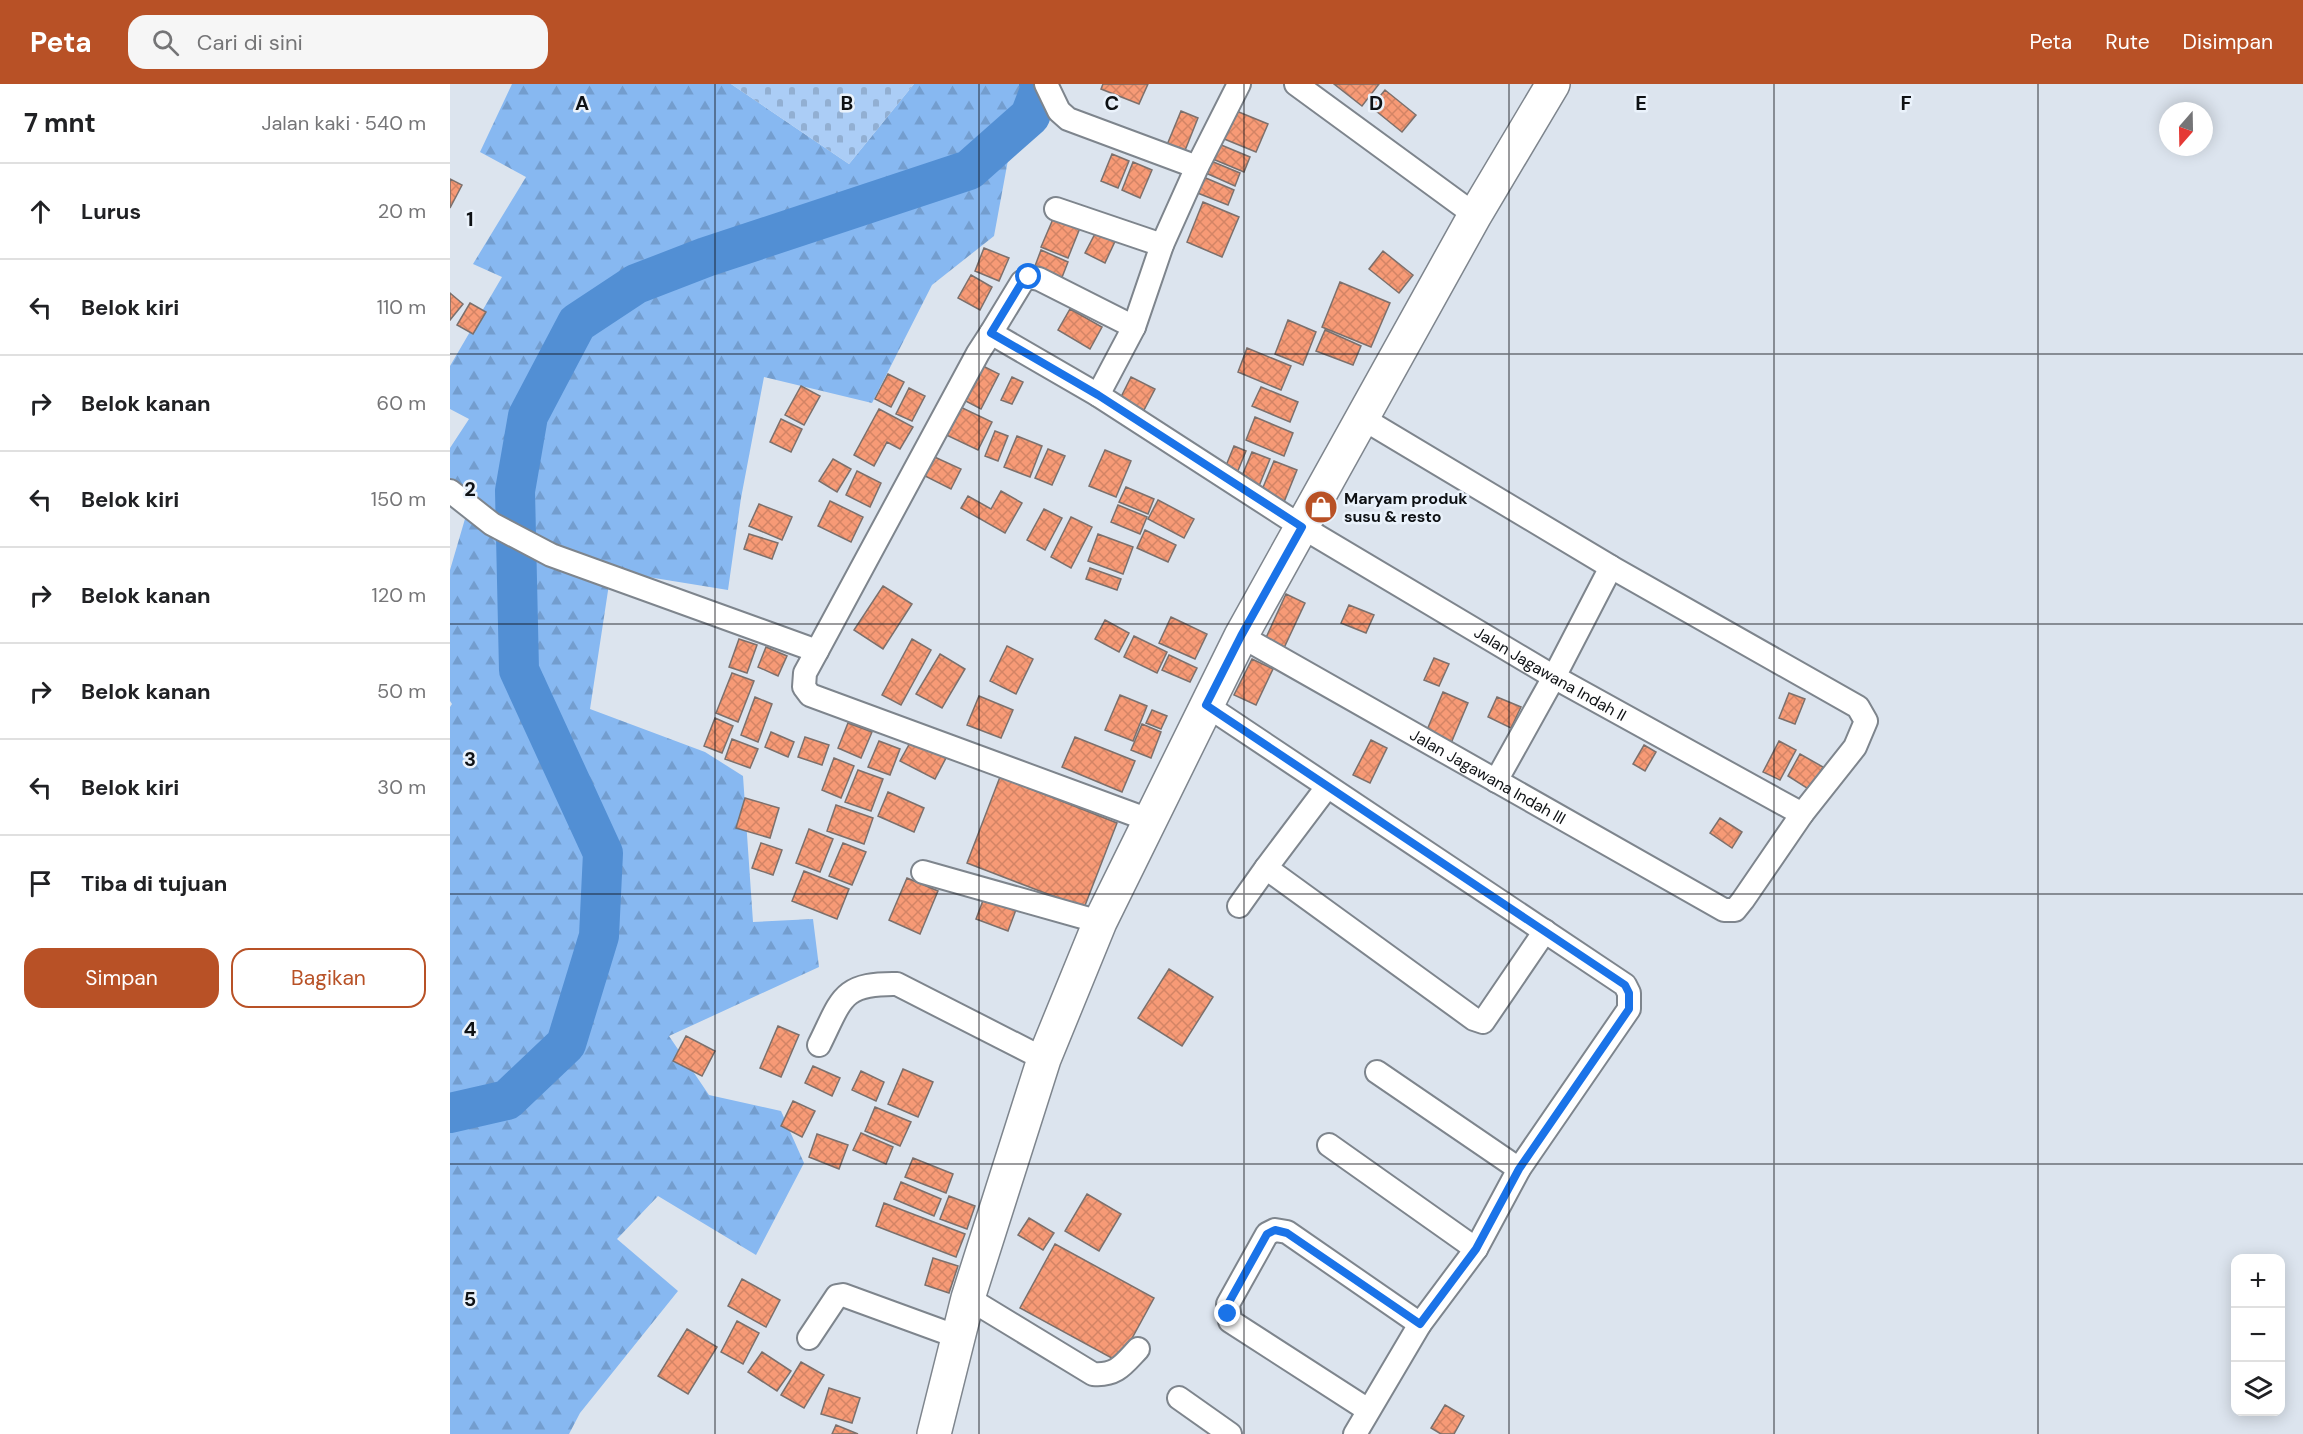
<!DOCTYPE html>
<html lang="id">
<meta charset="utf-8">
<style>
:root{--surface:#fff;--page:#f6f6f6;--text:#202124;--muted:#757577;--line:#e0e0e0;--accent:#b85126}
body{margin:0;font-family:"DM Sans",sans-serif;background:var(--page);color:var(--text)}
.controls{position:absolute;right:18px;bottom:18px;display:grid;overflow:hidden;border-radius:12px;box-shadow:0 3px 15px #0003}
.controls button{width:54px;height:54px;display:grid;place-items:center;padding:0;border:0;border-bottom:2px solid var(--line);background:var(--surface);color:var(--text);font:30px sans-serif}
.compass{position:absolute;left:1709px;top:18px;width:54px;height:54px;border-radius:50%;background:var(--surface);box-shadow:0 3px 15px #0003;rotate:200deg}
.stop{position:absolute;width:18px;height:18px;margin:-14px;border:4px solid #1a73e8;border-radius:50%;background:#fff}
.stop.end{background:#1a73e8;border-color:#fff;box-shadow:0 2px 6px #0008}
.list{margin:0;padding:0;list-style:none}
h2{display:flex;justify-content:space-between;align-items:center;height:78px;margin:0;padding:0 24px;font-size:26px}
h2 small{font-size:20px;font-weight:400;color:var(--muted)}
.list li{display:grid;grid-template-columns:39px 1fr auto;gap:18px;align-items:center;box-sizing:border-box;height:96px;padding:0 24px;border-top:2px solid var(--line)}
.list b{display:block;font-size:22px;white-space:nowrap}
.list em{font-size:20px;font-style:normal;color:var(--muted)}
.actions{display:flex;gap:12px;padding:18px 24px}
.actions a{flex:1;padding:14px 0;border:2px solid var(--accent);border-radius:18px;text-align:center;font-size:21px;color:var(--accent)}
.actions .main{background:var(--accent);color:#fff}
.icon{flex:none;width:33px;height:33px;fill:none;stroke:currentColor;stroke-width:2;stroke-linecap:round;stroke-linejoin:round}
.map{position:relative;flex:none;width:1853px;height:1350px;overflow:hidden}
header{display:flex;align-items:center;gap:36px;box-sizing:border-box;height:84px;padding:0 30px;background:var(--accent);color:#fff}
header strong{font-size:28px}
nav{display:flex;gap:33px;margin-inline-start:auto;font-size:21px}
.search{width:420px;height:54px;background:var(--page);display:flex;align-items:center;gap:15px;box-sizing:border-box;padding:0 21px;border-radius:18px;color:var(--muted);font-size:22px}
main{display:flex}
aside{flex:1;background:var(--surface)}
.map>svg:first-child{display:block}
.forest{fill:url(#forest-firs)}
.cemetery{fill:url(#cemetery-stones)}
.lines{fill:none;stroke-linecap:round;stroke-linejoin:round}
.river{stroke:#528fd4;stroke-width:40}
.building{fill:url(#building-cross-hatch);stroke:#7c706c;stroke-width:1.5}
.street-casing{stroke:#7e858d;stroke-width:26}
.secondary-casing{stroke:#7e858d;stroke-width:36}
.street{stroke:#fff;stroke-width:22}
.secondary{stroke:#fff;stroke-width:33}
.route{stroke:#1a73e8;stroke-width:8}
.grid{fill:none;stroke:#0e1114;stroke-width:1.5;stroke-opacity:0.55}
.labels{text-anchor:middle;stroke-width:5;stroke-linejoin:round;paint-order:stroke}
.poi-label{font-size:16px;font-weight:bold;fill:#0e1114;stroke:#eaf2fb;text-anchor:start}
.street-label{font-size:16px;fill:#0e1114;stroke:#eaf2fb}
.grid-label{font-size:20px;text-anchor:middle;font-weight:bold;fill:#0e1114;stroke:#eaf2fb;stroke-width:5;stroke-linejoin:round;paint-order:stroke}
</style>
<header>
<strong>Peta</strong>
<div class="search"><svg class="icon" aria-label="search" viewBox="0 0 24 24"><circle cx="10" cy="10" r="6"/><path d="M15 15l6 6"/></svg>Cari di sini</div>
<nav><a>Peta</a><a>Rute</a><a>Disimpan</a></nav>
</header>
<main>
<aside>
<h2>7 mnt<small>Jalan kaki · 540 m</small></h2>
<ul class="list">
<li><svg class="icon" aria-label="ahead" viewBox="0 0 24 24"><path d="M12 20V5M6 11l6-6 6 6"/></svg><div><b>Lurus</b></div><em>20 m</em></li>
<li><svg class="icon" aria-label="left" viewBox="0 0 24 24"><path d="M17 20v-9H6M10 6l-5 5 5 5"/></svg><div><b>Belok kiri</b></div><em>110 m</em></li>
<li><svg class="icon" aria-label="right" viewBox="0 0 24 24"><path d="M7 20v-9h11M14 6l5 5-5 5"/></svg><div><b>Belok kanan</b></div><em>60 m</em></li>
<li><svg class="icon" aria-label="left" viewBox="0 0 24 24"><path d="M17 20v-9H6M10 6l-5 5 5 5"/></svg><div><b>Belok kiri</b></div><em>150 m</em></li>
<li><svg class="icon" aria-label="right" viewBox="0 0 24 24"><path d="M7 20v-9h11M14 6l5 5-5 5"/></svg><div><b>Belok kanan</b></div><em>120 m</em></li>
<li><svg class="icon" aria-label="right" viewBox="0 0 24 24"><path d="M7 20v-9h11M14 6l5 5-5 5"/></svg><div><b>Belok kanan</b></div><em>50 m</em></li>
<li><svg class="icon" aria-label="left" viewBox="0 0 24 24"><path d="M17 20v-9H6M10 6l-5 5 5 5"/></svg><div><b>Belok kiri</b></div><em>30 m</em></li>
<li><svg class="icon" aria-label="arrive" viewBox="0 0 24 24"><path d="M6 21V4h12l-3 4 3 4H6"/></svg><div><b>Tiba di tujuan</b></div></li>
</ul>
<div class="actions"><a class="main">Simpan</a><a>Bagikan</a></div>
</aside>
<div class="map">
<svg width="1853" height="1350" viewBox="0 0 1853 1350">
<defs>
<pattern id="forest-firs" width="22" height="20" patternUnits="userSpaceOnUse" patternTransform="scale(1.5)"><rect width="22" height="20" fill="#87b8f1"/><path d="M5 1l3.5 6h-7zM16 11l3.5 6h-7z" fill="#739dce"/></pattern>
<pattern id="cemetery-stones" width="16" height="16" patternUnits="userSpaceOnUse" patternTransform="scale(1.5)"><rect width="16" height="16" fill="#abcdf6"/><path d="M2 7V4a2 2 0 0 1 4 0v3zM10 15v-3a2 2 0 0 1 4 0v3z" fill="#92afd2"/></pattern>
<pattern id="building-cross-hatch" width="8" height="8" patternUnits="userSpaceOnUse" patternTransform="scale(1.5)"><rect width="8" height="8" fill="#f79a76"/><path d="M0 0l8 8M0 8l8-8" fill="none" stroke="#d38465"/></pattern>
</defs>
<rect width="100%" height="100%" fill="#dce4ee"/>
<path class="forest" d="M 62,0 L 281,0 L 399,80 L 464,0 L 572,0 L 544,152 L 482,201 L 422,319 L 314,293 L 291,414 L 278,506 L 161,487 L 140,625 L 255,668 L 293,692 L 303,838 L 363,835 L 369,883 L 219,952 L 259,1011 L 331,1027 L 354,1079 L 306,1171 L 208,1112 L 167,1155 L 228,1207 L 130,1329 L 119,1350 L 0,1350 L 0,623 L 2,620 L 0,617 L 0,486 L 17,428 L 0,415 L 0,364 L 19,335 L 0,325 L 0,282 L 52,193 L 23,180 L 76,93 L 30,68 Z"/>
<path class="cemetery" d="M 281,0 L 464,0 L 399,80 Z"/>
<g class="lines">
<path class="river" d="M 0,1029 L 57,1016 L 116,960 L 149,852 L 153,769 L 69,586 L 65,407 L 78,332 L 127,239 L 186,200 L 256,173 L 519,86 L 580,32 L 590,6 L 589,0"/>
</g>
<path class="building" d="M 653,0 L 698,0 L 689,20 L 651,5 Z
M 884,0 L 929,0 L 912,22 Z
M 935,6 L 966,31 L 952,48 L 921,23 Z
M 779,24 L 818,40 L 806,68 L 767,52 Z
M 731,27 L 748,34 L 734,69 L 717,61 Z
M 764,58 L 800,73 L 794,88 L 758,73 Z
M 662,70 L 679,77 L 668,104 L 651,97 Z
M 761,77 L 790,89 L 785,102 L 756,89 Z
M 683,78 L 702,86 L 690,114 L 672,106 Z
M 751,92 L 784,106 L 778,121 L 745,108 Z
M 0,95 L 12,101 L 0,124 Z
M 753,118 L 789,133 L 772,173 L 737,158 Z
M 606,128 L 632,139 L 618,174 L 591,163 Z
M 648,144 L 667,153 L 655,179 L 635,169 Z
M 534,164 L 559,174 L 549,197 L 525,187 Z
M 591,166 L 618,178 L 609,201 L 582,190 Z
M 933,167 L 963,191 L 949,209 L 919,185 Z
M 521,191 L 542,203 L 530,226 L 508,214 Z
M 890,198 L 940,219 L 921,263 L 872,243 Z
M 0,209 L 13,220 L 0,236 Z
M 20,219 L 36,228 L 23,250 L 7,241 Z
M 620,225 L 652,243 L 640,265 L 608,246 Z
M 838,236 L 866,248 L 853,281 L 825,270 Z
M 875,246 L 911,262 L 903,281 L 866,267 Z
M 797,264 L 841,282 L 831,306 L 788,288 Z
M 523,277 L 549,290 L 531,325 L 506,312 Z
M 438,290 L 454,298 L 441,323 L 425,315 Z
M 562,293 L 573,298 L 562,320 L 551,316 Z
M 681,293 L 705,305 L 694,326 L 670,315 Z
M 351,302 L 370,312 L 354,341 L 335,331 Z
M 811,303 L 848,318 L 840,338 L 802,322 Z
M 459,304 L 475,312 L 462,337 L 446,330 Z
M 504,320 L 542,338 L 528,366 L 490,348 Z
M 429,325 L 463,343 L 450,365 L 437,358 L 424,382 L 404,371 Z
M 805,333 L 843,349 L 834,372 L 796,356 Z
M 331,335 L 352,345 L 341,368 L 320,358 Z
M 545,347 L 558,352 L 548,377 L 535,372 Z
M 567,352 L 592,362 L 580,393 L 554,383 Z
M 784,362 L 796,367 L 785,394 L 773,389 Z
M 598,365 L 615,372 L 602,401 L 585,394 Z
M 655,366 L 681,377 L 666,413 L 639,402 Z
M 802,368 L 820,375 L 807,407 L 789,399 Z
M 478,370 L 511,385 L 501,405 L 469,389 Z
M 383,375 L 401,385 L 387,408 L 369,397 Z
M 824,377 L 847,386 L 832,423 L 809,413 Z
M 407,387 L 431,399 L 420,423 L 396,411 Z
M 676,403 L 704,415 L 698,430 L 669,418 Z
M 551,407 L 572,419 L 555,449 L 511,424 L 518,412 L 541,425 Z
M 708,416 L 744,435 L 734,454 L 698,435 Z
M 380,417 L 413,433 L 401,458 L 368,442 Z
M 309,420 L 342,433 L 332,456 L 299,442 Z
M 668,421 L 697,433 L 690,450 L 661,438 Z
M 594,425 L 612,434 L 595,466 L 577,456 Z
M 621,433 L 642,443 L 621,484 L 601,473 Z
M 695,446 L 726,461 L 718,478 L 687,464 Z
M 299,450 L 328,459 L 322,475 L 294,465 Z
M 648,450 L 683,463 L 673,490 L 638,477 Z
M 640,484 L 671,495 L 667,506 L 636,495 Z
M 433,502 L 462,520 L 433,565 L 404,546 Z
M 836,510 L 855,519 L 833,566 L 814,558 Z
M 899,521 L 924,531 L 916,549 L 891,539 Z
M 721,533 L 757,550 L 745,575 L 709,559 Z
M 655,536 L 679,549 L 669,568 L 645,555 Z
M 684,552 L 717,568 L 707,589 L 674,573 Z
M 289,555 L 307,561 L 297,589 L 279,583 Z
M 462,555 L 481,566 L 451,621 L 432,611 Z
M 557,562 L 583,575 L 566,610 L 540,597 Z
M 316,563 L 337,572 L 328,592 L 308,583 Z
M 490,570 L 515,585 L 492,624 L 466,610 Z
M 719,571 L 747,584 L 740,598 L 712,586 Z
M 984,574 L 999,580 L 989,602 L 974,596 Z
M 802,575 L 823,585 L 806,621 L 784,611 Z
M 282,589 L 304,597 L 288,638 L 266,629 Z
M 993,608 L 1018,619 L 999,664 L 974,653 Z
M 1339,609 L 1355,615 L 1345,640 L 1329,634 Z
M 670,611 L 697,622 L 683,657 L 655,646 Z
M 529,612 L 563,626 L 551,654 L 517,641 Z
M 305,613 L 322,620 L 308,658 L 291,651 Z
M 1047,613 L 1071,623 L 1061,644 L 1038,633 Z
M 702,626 L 717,632 L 711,645 L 696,639 Z
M 265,634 L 283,642 L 272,669 L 254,662 Z
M 398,639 L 422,648 L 411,674 L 388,664 Z
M 692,640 L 711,648 L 701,674 L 681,666 Z
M 321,648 L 344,658 L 338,673 L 315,663 Z
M 355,653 L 379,661 L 372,681 L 348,673 Z
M 625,653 L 685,677 L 672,708 L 612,683 Z
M 282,655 L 308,665 L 300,684 L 275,675 Z
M 921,656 L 937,664 L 920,699 L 903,691 Z
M 429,657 L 450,665 L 440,691 L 418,683 Z
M 461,657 L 496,674 L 485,695 L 450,677 Z
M 1329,657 L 1346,666 L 1330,696 L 1313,688 Z
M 1194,661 L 1206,668 L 1195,687 L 1183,680 Z
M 1350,670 L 1373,683 L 1360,706 L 1338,692 Z
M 384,674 L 404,682 L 391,714 L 372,706 Z
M 408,686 L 433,695 L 421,727 L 395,718 Z
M 550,693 L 667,739 L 634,824 L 517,779 Z
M 438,708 L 474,724 L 464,748 L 428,732 Z
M 295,714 L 329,724 L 320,754 L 286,744 Z
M 386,721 L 423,734 L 414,760 L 377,747 Z
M 1270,734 L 1292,748 L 1282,764 L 1260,749 Z
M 359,745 L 383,755 L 370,788 L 346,779 Z
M 311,759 L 332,766 L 323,791 L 302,784 Z
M 393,759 L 416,768 L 402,801 L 379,792 Z
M 354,787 L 399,805 L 387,835 L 342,817 Z
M 457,794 L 488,807 L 470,850 L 439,836 Z
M 535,811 L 567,823 L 558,847 L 526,835 Z
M 719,885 L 763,913 L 732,962 L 688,934 Z
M 328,942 L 349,951 L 331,993 L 310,984 Z
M 236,952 L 265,967 L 252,992 L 223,977 Z
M 363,982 L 390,994 L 382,1012 L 355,999 Z
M 453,985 L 483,998 L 468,1033 L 438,1020 Z
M 411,987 L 434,998 L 426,1017 L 402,1006 Z
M 343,1017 L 365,1027 L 352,1053 L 331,1042 Z
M 425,1023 L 461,1038 L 450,1062 L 415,1047 Z
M 411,1049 L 443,1063 L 436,1080 L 403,1066 Z
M 367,1050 L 398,1061 L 389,1085 L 359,1073 Z
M 463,1074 L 503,1090 L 496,1109 L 455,1093 Z
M 451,1098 L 491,1115 L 484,1132 L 444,1115 Z
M 637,1110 L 671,1130 L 649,1167 L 615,1147 Z
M 499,1112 L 525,1122 L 517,1145 L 490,1135 Z
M 434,1119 L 515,1150 L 506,1173 L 426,1142 Z
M 579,1134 L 604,1149 L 593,1166 L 568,1151 Z
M 605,1160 L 704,1214 L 669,1278 L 570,1224 Z
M 483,1174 L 508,1182 L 499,1209 L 475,1201 Z
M 292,1195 L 330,1216 L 316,1243 L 278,1222 Z
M 287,1237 L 309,1249 L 293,1280 L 271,1268 Z
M 237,1245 L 267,1263 L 238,1310 L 208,1292 Z
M 312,1268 L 341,1287 L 327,1307 L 298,1288 Z
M 351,1278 L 374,1291 L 354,1324 L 331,1311 Z
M 379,1304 L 410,1314 L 402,1339 L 371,1330 Z
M 995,1321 L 1014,1332 L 1004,1350 L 991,1350 L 981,1344 Z
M 386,1341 L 408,1350 L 382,1350 Z"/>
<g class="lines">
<g class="street-casing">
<g id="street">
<path d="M 596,0 L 609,27 L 618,35 L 747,83"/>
<path d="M 846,0 L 1025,131"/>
<path d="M 606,125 L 712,161"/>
<path d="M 541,249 L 572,198 L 579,193 L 589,195 L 684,243"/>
<path d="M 648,311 L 684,243 L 712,161 L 747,83 L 789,0"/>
<path d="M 0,407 L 42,440 L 101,471 L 367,567"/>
<path id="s1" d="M 791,552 L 1274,826 L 1285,826 L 1293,816 L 1352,730 L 1405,663 L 1416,637 L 1408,623 L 1161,483 L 912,334"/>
<path d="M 756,621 L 1175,901 L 1179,909 L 1179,925 L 1069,1085 L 1026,1165 L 970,1240 L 905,1350"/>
<path d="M 1046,697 L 1104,593 L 1161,483"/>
<path id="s2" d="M 699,736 L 360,611 L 354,603 L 355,589 L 367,567 L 528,269 L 541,249 L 648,311 L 852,443 L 1104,593 L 1352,730"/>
<path d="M 816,784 L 877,703"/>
<path d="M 473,788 L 650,838"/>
<path d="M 789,822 L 816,784 L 1024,935 L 1033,938 L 1095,847"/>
<path d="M 369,961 C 392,915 391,899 447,900 L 594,975"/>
<path d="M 927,988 L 1069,1085"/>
<path d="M 879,1061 L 1026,1165"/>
<path d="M 518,1214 L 643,1290 C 666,1292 673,1281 688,1265"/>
<path d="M 359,1254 L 387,1212 L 393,1211 L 508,1253"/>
<path d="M 729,1314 L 780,1350"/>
<path d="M 918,1326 L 780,1237 L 778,1220 L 817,1150 L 825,1146 L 837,1148 L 970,1240"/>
</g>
</g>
<g class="secondary-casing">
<path id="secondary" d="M 484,1350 L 518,1214 L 594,975 L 650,838 L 791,552 L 1025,131 L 1103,0"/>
</g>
<use href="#street" class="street"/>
<use href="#secondary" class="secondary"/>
</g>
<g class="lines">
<path class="route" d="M 579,193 L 572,198 L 541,249 L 648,311 L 852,443 L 791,552 L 756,621 L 1175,901 L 1179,909 L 1179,925 L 1069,1085 L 1026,1165 L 970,1240 L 837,1149 L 825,1146 L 817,1150 L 778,1220 L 778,1230"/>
</g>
<path class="grid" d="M 265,0 L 265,1350M 529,0 L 529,1350M 794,0 L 794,1350M 1059,0 L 1059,1350M 1324,0 L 1324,1350M 1588,0 L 1588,1350M 0,270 L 1853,270M 0,540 L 1853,540M 0,810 L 1853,810M 0,1080 L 1853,1080"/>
<defs>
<g id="shop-disc" transform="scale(1.725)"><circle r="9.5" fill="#b85126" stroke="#eaf2fb"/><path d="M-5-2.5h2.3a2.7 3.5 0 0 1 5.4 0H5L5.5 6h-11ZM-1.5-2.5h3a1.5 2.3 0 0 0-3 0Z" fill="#fff"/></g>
</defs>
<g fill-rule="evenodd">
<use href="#shop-disc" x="871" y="423"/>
</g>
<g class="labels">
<g class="poi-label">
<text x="894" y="420">Maryam produk<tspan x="894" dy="18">susu &amp; resto</tspan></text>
</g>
<g class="street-label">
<text dy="6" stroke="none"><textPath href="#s2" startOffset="1428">Jalan Jagawana Indah II</textPath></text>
<text dy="6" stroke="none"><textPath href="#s1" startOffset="284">Jalan Jagawana Indah III</textPath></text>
</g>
</g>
<g class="grid-label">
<text x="132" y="26">A</text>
<text x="397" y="26">B</text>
<text x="662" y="26">C</text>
<text x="926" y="26">D</text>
<text x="1191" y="26">E</text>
<text x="1456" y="26">F</text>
<text x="20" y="142">1</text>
<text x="20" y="412">2</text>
<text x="20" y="682">3</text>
<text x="20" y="952">4</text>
<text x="20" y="1222">5</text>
</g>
</svg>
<div class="controls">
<button>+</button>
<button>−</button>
<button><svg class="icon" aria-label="layers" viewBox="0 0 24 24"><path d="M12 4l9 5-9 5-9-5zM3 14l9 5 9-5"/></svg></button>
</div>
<svg class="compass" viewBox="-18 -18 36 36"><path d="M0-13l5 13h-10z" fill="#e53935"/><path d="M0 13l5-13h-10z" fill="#757577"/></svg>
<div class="stop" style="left:579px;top:193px"></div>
<div class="stop end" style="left:778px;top:1230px"></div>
</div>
</main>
